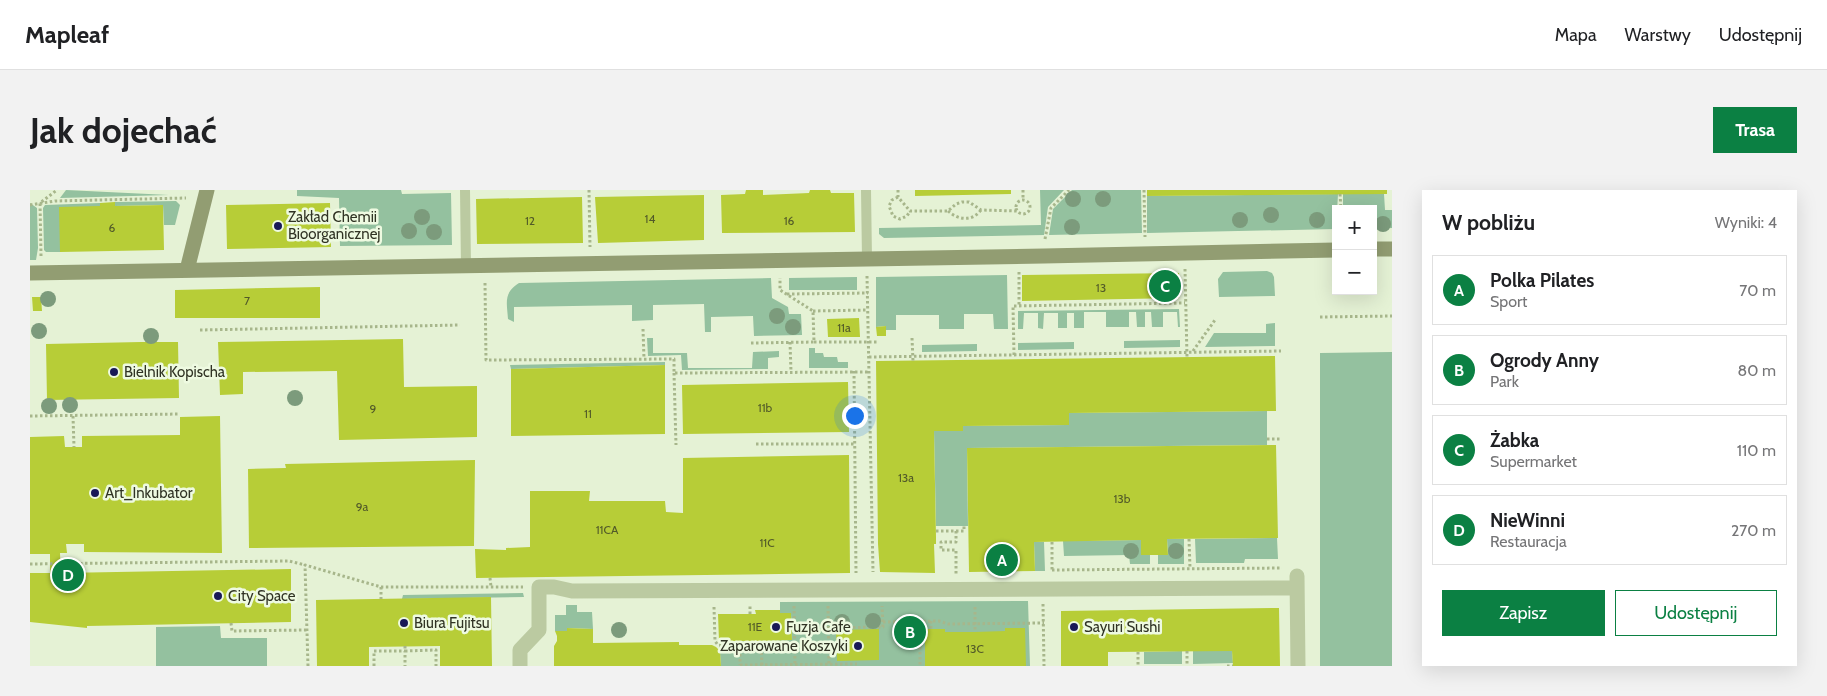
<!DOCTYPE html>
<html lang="pl">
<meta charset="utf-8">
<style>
:root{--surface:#fff;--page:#f2f2f2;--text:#202124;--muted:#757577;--line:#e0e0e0;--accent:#0b8043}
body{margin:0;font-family:Cabin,sans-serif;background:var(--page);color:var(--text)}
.controls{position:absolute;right:15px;top:15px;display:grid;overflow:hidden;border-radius:0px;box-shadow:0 5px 20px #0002}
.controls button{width:45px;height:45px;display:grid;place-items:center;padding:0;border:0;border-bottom:1px solid var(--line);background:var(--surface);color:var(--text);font:25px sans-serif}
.you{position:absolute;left:824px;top:225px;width:18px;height:18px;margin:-12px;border:4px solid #fff;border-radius:50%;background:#1a73e8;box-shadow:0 0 0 8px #1a73e833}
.badge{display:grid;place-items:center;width:32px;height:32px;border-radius:50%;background:var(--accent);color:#fff;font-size:16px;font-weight:700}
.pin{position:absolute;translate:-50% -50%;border:2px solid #fff;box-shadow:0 1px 5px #0006}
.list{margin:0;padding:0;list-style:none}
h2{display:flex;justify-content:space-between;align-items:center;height:65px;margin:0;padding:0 20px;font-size:21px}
h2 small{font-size:16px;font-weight:400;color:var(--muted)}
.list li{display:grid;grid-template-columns:32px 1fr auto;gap:15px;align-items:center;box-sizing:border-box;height:70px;margin:0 10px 10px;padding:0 10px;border:1px solid var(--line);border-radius:0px}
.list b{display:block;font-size:19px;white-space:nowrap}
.list p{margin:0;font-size:16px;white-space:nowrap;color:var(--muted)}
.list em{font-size:16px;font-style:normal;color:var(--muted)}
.actions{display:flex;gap:10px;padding:15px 20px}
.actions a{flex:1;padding:11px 0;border:1px solid var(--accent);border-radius:0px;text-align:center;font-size:18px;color:var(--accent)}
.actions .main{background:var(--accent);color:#fff}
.map{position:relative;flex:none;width:1362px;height:476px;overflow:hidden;border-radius:0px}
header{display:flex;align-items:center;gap:30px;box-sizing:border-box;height:70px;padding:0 25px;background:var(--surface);border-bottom:1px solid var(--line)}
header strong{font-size:24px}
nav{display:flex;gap:28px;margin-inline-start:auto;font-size:18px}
.intro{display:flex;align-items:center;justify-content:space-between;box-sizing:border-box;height:120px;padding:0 30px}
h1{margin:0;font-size:35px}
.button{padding:12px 22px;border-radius:0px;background:var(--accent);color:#fff;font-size:18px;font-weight:700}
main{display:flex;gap:30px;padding:0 30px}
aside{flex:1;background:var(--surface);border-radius:0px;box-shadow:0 5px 20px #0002}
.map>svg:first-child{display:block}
.green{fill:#94c19f}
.building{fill:#b7cd37}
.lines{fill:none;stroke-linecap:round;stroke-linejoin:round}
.path{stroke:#a7b68b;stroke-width:3;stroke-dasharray:2.5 2.5;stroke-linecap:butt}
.lane{stroke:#bbcaa1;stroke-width:10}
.street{stroke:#bbcaa1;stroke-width:15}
.secondary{stroke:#929d72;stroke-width:15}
.tree{fill:#7c9b7c}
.poi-dot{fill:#181957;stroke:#eefae1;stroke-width:2}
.labels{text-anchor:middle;stroke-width:5;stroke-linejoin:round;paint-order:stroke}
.number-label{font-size:12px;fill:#525a29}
.poi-label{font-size:15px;fill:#303324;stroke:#eefae1;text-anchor:start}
</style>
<header>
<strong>Mapleaf</strong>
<nav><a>Mapa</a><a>Warstwy</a><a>Udostępnij</a></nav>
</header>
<div class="intro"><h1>Jak dojechać</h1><a class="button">Trasa</a></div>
<main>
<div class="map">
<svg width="1362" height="476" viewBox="0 0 1362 476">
<rect width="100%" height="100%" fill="#e5f2d5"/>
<path class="green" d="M 36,0 L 139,5 L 30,8 Z
M 267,0 L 371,0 L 372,4 L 421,3 L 422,55 L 310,56 L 309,8 L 267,6 Z
M 1010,0 L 1034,0 L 1018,17 L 1014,45 L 854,48 L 849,44 L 849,38 L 1011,35 Z
M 1042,0 L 1111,0 L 1112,43 L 1019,45 L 1023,19 Z
M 1308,4 L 1306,39 L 1117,43 L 1117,6 Z
M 1354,4 L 1355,20 L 1362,20 L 1362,38 L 1343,39 L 1343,19 L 1313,19 L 1313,4 Z
M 146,11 L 150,15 L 145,35 L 134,35 L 133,15 L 85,16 L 85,12 Z
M 0,13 L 7,18 L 8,58 L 6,70 L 0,70 Z
M 70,13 L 70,16 L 30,62 L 16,62 L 14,60 L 13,18 L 15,15 Z
M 1237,81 L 1242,83 L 1244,87 L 1245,106 L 1189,107 L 1188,89 L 1193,82 Z
M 977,85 L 978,139 L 964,139 L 963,124 L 934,124 L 934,139 L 909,139 L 909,125 L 866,125 L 866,140 L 856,140 L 856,136 L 846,137 L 846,87 Z
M 827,87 L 827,100 L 759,100 L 759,88 Z
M 741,88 L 742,108 L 758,117 L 759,124 L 771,124 L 772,145 L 724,146 L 723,126 L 681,127 L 681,142 L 675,142 L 674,114 L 623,115 L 623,130 L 602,131 L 602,115 L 484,117 L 484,132 L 478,129 C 477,113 473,103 489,93 Z
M 1149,119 L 1150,137 L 1148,137 L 1147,122 L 1133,122 L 1133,137 L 1122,137 L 1121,122 L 1115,122 L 1115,137 L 1107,137 L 1106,122 L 1099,122 L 1099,137 L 1076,137 L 1076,122 L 1054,122 L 1054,138 L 1044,138 L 1044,123 L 1037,123 L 1037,138 L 1028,138 L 1028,123 L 1014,123 L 1013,139 L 1008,138 L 1008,123 L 994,123 L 993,139 L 988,139 L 988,121 Z
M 1245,133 L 1245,156 L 1175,157 L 1184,143 L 1236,143 L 1236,134 Z
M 617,148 L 623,148 L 623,163 L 657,163 L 658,178 L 722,178 L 723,162 L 749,161 L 749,167 L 738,168 L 738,179 L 652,180 L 651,165 L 618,166 Z
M 1150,150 L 1150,157 L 1094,158 L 1094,151 Z
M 1044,152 L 1044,159 L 988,160 L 988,153 Z
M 947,154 L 947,161 L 892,162 L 892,155 Z
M 779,158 L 785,158 L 785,163 L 793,163 L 794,167 L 807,167 L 808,172 L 818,172 L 818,178 L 779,178 Z
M 1362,162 L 1362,476 L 1290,476 L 1290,163 Z
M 635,172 L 635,175 L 481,179 L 480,175 Z
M 1237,221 L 1237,255 L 937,258 L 938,336 L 906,336 L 904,241 L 933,236 L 1038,235 L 1039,223 Z
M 1247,348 L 1248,369 L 1215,369 L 1214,373 L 1166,373 L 1165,349 Z
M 1137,349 L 1154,349 L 1154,374 L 1128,374 L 1128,365 L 1138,365 Z
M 1111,350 L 1120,365 L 1120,374 L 1100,374 L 1099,365 L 1034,366 L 1033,351 Z
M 1004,352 L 1014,352 L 1015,381 L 1005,381 Z
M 493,403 L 494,407 L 372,409 L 373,405 Z
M 998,411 L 1000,476 L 691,476 L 689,451 L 715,451 L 716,459 L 728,459 L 728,451 L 762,450 L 761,424 L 750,423 L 750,412 Z
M 536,415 L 547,415 L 547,422 L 562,422 L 563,439 L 537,438 L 537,441 L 525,441 L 525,425 L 536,425 Z
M 190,436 L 191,448 L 237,448 L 237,476 L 126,476 L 126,437 Z
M 1152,461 L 1152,474 L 1114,474 L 1114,462 Z
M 1163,461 L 1202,461 L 1203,473 L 1163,474 Z"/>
<path class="building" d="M 716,0 L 733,0 L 733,5 L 779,3 L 780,0 L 800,0 L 801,3 L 824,3 L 825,42 L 692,43 L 691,5 L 715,4 Z
M 885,0 L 981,0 L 981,4 L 885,6 Z
M 1117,0 L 1357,0 L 1357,4 L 1117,6 Z
M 674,5 L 674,50 L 568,53 L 565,7 Z
M 552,7 L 553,53 L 447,54 L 446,9 Z
M 85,12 L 85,16 L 133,15 L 134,60 L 30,62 L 29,17 L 70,16 L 70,13 Z
M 300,13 L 301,57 L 197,59 L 196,15 Z
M 1149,83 L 1149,108 L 992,111 L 992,85 Z
M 290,97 L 290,128 L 145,128 L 145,100 Z
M 2,107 L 11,107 L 12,121 L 3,121 Z
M 829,128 L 830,147 L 798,147 L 797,129 Z
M 856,136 L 856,146 L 847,146 L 846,137 Z
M 373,149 L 374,197 L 447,196 L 447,247 L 309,250 L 307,181 L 213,182 L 213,204 L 190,205 L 188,152 Z
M 111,152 L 148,152 L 149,208 L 17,210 L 16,154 Z
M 1245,166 L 1246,221 L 1039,223 L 1039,235 L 933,236 L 933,241 L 904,241 L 906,347 L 906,354 L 904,354 L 905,383 L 850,382 L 848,354 L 846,171 Z
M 635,175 L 635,244 L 481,246 L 481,179 Z
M 818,192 L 819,242 L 653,244 L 652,195 Z
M 190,226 L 192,363 L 54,362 L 54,354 L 36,354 L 37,363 L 30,363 L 31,383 L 261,379 L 261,432 L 57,436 L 57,438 L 0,432 L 0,383 L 20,383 L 20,364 L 0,364 L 0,247 L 34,246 L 35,257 L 52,257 L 52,246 L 150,245 L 150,227 Z
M 1246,255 L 1248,348 L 1137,349 L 1138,365 L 1111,365 L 1111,350 L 1004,352 L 1005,381 L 939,382 L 937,258 Z
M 819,265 L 820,383 L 446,388 L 445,359 L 476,360 L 476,358 L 500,357 L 500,301 L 560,301 L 559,311 L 635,311 L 636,322 L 653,323 L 653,268 Z
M 445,270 L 444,356 L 219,358 L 218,279 L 256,278 L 255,274 Z
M 461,407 L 462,476 L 410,476 L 410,456 L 339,457 L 339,476 L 287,476 L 286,410 Z
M 1249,418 L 1250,476 L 1203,476 L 1202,461 L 1078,462 L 1078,476 L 1031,476 L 1031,421 Z
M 725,420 L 750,420 L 750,423 L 761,423 L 762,450 L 728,451 L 728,459 L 715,459 L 715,451 L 689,451 L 688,424 L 726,424 Z
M 537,438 L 563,439 L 563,453 L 649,452 L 649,455 L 682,455 L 686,457 L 690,461 L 691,476 L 524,476 L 524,456 L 527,451 L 527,446 L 525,441 L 537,441 Z
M 975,438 L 995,438 L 996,476 L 895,476 L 895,439 L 915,439 L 915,442 L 945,442 L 975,441 Z
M 849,439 L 849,470 L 807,471 L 806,440 Z"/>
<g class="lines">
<path class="path" d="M 559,0 L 560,57
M 868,0 L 868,7 L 880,21 L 918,21 L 926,14 L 932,12 L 939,12 L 951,20 L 987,21
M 993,0 L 993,10
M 1114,0 L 1115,47
M 1310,4 L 1311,19
M 868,7 L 862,10 L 859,16 L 863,26 L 870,29 L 877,26 L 880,21
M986 17a7 7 0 1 1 14 0a7 7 0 1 1-14 0Z
M 0,15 L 25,11 L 156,8
M 918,21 C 928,30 942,32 951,20
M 1015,49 L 1021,18 L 1039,0
M 11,66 L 10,13 L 27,0
M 1155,79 L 1157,167
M 989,82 L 989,116
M 837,86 L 843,382
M 455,93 L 456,170 L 644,169 L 644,183 L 839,182
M 757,104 L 838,103
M 783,121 L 838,120
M 1290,127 L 1362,126
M 613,139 L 614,169
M 170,140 L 430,135
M 882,148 L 883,171
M 760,152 L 761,182
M 784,152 L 848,152
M 721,153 L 784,152 L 783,121 L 750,100 L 750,88
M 1163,161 L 1185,130
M 984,165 L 983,116 L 1155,113
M 839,167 L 1251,161
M 824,181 L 826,383
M 644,183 L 646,255
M 0,226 L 150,224
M 43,226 L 44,257
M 1237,249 L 1252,249
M 726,254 L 824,254
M 906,341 L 926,341 L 926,352 L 911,352 L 911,360 L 926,360 L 926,384
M 926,341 L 934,341 L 934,336
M 1159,349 L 1160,378
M 1022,352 L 1022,381
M 0,374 L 259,371 L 275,375
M 1022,380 L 1252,378
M 460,388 L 461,397
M 351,397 L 351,409
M 1013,414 L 1014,476
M 764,416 L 765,475
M 798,416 L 799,475
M 684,417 L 685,451 L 688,455 L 710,455 L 710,475
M 945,417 L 945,442
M 720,424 L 720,416
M 901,431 L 901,439
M 853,432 L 909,431 L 918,434 L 1014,433
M 890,432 L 890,476
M 201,433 L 202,441 L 277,440
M 798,438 L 853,437 L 852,416
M 375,456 L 375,461 L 406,460 L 406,476
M 1157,461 L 1157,476
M 1108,462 L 1108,476
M 710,475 L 827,474
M 732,475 L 731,454 L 765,453
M 278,476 L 275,375 L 351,397 L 493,397
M 344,476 L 344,461 L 375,461 L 375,476
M 1197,476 L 1203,476"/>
<path class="lane" d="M 435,0 L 436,77
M 836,0 L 837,69"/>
<path class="street" d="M 1267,386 L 1268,476
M 490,476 L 490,460 L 509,440 L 509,397 L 524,397 L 542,401 L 1267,398"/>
<path class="secondary" d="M 1343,59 L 1362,59
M 157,80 L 177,0
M 0,83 L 1014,66 L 1306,60"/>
</g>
<g class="tree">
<circle cx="1043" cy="9" r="8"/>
<circle cx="1073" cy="9" r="8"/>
<circle cx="1241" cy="25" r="8"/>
<circle cx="392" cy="27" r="8"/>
<circle cx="1210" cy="30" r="8"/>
<circle cx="1287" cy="30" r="8"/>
<circle cx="1353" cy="34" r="8"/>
<circle cx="1042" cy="37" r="8"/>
<circle cx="379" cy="41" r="8"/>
<circle cx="404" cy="42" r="8"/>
<circle cx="18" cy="109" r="8"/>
<circle cx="747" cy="126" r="8"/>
<circle cx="763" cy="137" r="8"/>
<circle cx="9" cy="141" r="8"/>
<circle cx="121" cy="146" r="8"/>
<circle cx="265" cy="208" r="8"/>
<circle cx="40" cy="215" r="8"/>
<circle cx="19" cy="216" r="8"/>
<circle cx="1101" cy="361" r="8"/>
<circle cx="1146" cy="361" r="8"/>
<circle cx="843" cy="431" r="8"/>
<circle cx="812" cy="432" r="8"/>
<circle cx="589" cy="440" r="8"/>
</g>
<g class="poi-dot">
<circle cx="248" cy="36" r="5"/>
<circle cx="84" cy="182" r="5"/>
<circle cx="65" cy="303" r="5"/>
<circle cx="188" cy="406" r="5"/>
<circle cx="374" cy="433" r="5"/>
<circle cx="746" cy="437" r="5"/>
<circle cx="1044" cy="437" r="5"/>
<circle cx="828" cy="456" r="5"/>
</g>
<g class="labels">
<g class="number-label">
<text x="620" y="33">14</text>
<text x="500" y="35">12</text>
<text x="759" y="35">16</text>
<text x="82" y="42">6</text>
<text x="1071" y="102">13</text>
<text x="217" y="115">7</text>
<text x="814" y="142">11a</text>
<text x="735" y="222">11b</text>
<text x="343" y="223">9</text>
<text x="558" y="228">11</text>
<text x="876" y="292">13a</text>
<text x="1092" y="313">13b</text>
<text x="332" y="321">9a</text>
<text x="577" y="344">11CA</text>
<text x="737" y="357">11C</text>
<text x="725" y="441">11E</text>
<text x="945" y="463">13C</text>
</g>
<g class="poi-label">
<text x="258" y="32">Zakład Chemii<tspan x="258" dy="17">Bioorganicznej</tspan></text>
<text x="94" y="187">Bielnik Kopischa</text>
<text x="75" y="308">Art_Inkubator</text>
<text x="198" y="411">City Space</text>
<text x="384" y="438">Biura Fujitsu</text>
<text x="756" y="442">Fuzja Cafe</text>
<text x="1054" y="442">Sayuri Sushi</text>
<text x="818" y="461" text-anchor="end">Zaparowane Koszyki</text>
</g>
</g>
</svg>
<div class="controls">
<button>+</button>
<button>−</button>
</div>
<div class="you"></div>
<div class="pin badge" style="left:972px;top:370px">A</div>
<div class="pin badge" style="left:880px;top:442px">B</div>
<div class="pin badge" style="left:1135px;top:96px">C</div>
<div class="pin badge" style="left:38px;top:385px">D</div>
</div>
<aside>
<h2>W pobliżu<small>Wyniki: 4</small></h2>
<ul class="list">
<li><span class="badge">A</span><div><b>Polka Pilates</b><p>Sport</p></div><em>70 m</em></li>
<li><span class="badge">B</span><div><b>Ogrody Anny</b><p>Park</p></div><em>80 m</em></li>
<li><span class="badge">C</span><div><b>Żabka</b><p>Supermarket</p></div><em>110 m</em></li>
<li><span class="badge">D</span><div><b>NieWinni</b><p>Restauracja</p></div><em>270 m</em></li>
</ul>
<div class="actions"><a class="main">Zapisz</a><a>Udostępnij</a></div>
</aside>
</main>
